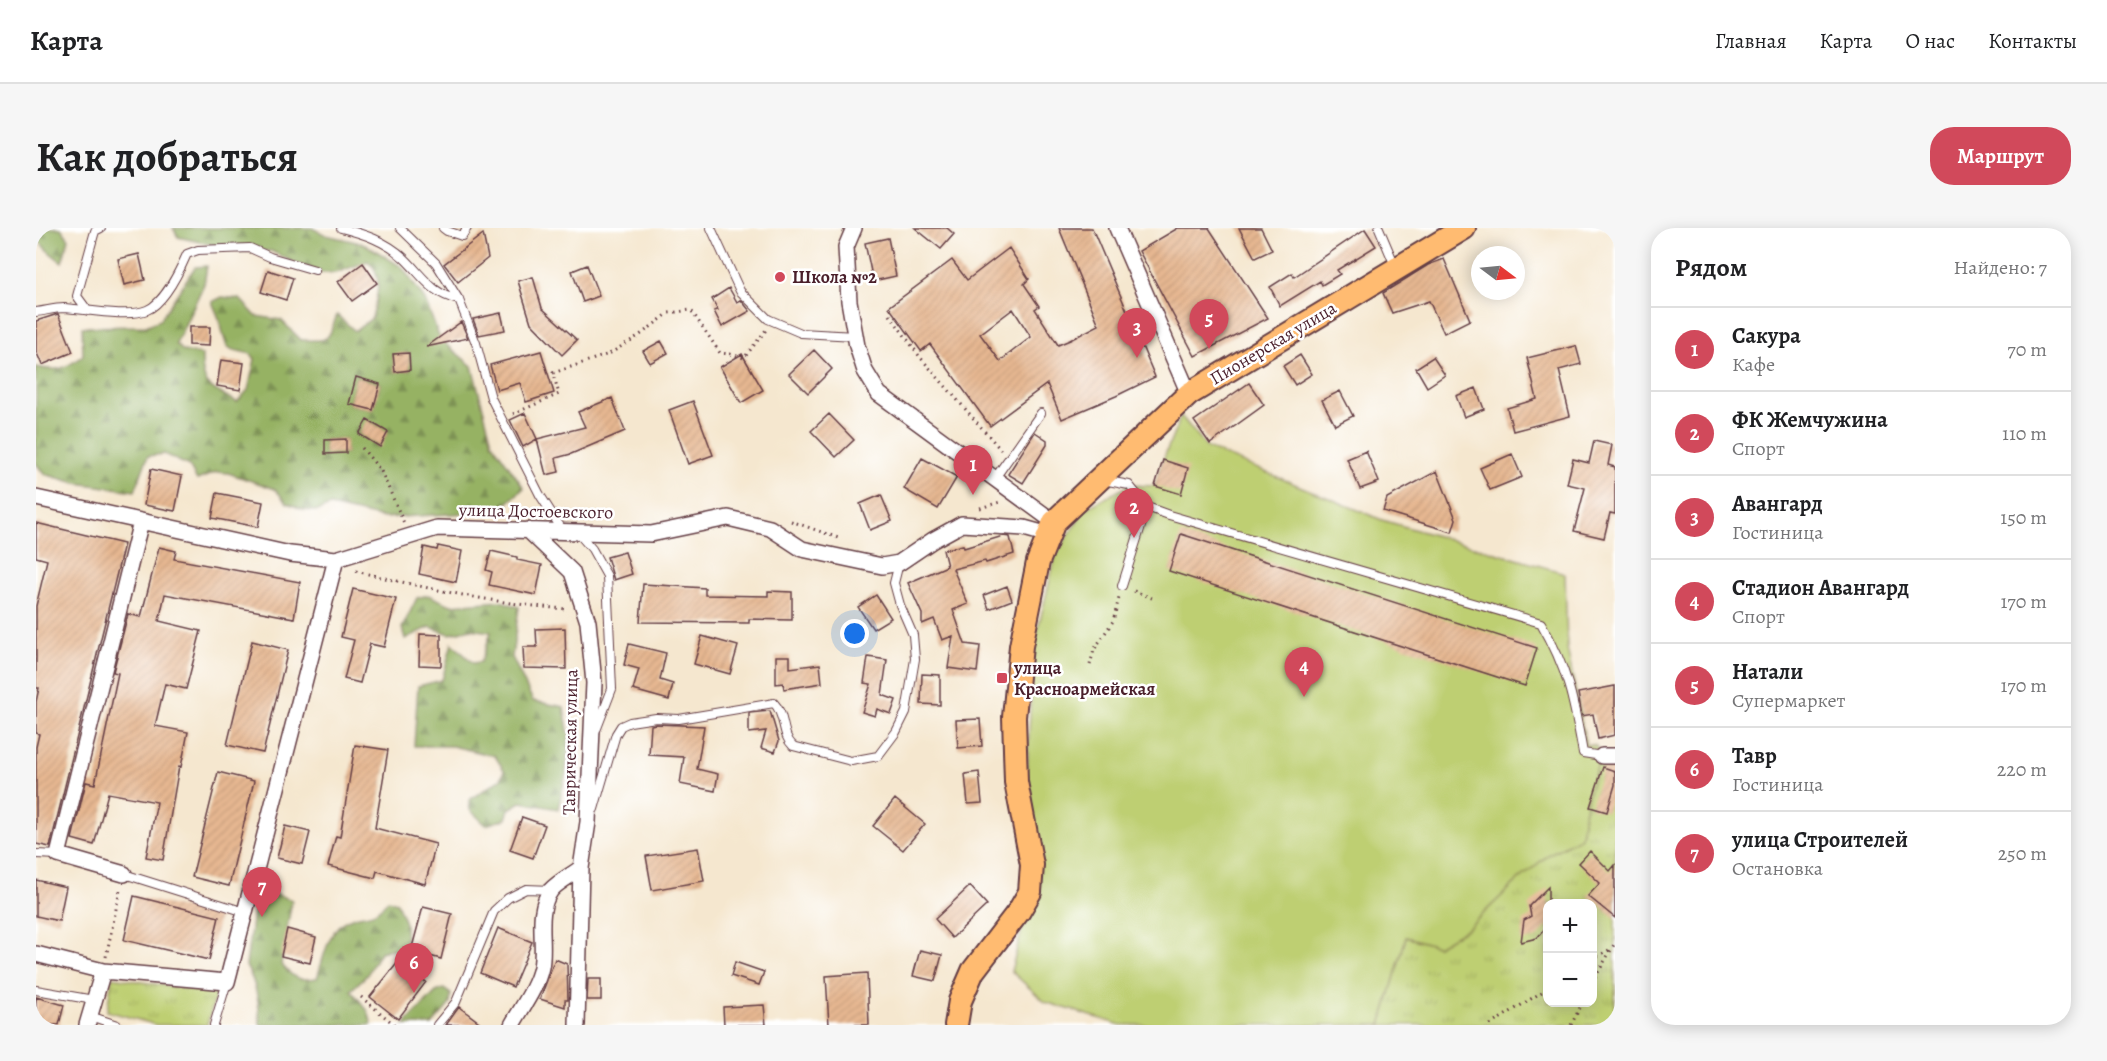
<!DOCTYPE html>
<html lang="ru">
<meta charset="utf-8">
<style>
:root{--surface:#fff;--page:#f6f6f6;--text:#202124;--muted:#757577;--line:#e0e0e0;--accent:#d1495b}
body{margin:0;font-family:Alegreya,serif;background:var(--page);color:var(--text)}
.controls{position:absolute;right:18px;bottom:18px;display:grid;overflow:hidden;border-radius:12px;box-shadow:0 3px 15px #0003}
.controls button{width:54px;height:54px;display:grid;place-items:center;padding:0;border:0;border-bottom:2px solid var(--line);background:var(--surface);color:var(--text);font:30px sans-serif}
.compass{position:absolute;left:1435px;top:18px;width:54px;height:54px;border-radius:50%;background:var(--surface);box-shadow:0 3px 15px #0003;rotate:106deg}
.you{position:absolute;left:819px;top:406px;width:21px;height:21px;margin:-15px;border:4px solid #fff;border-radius:50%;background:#1a73e8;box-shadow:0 0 0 9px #1a73e833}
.badge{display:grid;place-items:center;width:39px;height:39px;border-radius:50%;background:var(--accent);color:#fff;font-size:20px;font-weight:700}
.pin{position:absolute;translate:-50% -50px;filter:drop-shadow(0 2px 3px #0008)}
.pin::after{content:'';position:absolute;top:32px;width:21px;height:18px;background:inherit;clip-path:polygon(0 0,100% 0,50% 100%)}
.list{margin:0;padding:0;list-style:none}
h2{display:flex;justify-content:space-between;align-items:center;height:78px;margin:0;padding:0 24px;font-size:26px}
h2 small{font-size:20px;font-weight:400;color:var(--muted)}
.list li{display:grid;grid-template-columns:39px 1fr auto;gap:18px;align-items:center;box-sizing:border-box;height:84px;padding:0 24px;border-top:2px solid var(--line)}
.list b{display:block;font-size:22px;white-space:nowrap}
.list p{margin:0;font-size:20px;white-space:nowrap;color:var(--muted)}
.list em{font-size:20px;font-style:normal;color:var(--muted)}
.map{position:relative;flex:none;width:1579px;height:797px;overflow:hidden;border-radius:24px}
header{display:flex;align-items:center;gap:36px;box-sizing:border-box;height:84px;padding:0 30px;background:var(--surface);border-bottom:2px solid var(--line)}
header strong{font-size:28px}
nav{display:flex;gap:33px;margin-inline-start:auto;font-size:21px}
.intro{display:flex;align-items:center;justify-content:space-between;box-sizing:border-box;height:144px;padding:0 36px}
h1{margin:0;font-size:42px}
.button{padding:15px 27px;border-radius:24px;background:var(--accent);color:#fff;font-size:21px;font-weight:700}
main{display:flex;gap:36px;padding:0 36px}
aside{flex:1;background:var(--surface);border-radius:24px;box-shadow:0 3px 15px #0003}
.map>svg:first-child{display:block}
.grass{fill:url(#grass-tufts);stroke:#84774e;stroke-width:1.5;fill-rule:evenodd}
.forest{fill:url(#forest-firs);stroke:#706848;stroke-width:1.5;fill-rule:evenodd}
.pitch{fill:#becf72;stroke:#84774e;stroke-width:1.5}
.building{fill:url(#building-hatch);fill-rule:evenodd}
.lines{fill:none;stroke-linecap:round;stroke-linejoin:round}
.lane-casing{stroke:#643d44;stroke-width:10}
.street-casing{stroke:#643d44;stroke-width:18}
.primary-casing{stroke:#643d44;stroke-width:26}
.path{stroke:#643d44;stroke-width:3;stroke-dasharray:1.5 4.5;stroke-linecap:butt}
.lane{stroke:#fff;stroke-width:8}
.street{stroke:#fff;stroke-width:15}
.primary{stroke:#ffbb71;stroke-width:22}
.poi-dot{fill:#d1495b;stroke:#fff;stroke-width:2}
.labels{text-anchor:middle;stroke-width:5;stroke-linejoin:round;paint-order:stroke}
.poi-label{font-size:18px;font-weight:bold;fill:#4a1f2b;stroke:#fff;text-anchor:start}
.street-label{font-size:18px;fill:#4a1f2b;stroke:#fff}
</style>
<header>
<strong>Карта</strong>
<nav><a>Главная</a><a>Карта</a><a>О нас</a><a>Контакты</a></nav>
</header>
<div class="intro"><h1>Как добраться</h1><a class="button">Маршрут</a></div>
<main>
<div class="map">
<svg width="1579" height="797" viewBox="0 0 1579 797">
<defs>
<pattern id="grass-tufts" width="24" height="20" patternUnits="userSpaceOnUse" patternTransform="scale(1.5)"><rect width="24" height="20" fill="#becf72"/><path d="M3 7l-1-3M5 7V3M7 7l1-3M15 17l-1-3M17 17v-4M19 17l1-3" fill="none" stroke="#a5b163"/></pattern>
<pattern id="forest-firs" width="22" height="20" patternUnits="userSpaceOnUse" patternTransform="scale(1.5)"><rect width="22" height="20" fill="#96b264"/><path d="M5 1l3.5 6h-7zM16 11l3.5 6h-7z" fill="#7c9053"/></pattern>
<pattern id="building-hatch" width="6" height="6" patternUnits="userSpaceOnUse" patternTransform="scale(1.5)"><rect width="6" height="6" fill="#e6b791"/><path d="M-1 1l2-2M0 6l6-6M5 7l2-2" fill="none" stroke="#c79d7d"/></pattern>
</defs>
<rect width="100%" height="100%" fill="#fff"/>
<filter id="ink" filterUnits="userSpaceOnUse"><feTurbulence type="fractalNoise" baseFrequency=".0167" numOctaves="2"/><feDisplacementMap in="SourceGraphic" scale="12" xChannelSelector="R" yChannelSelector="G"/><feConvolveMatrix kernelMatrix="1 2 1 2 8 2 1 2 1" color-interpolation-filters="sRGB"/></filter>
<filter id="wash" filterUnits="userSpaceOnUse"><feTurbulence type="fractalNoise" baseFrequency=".008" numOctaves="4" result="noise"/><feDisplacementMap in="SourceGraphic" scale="24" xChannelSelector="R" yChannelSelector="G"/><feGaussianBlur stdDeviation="1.35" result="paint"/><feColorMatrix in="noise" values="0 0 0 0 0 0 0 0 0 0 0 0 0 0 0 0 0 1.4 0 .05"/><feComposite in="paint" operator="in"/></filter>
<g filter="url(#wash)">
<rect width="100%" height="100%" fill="#f5e7cf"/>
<path class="grass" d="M 1566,528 L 1579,528 L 1579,797 L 1345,797 L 1370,709 L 1401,718 L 1432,700 L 1479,655 L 1513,626 L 1545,609 C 1547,583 1554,552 1566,528 ZM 1512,676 L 1556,676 L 1556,774 L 1512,774 Z
M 76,749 L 180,766 L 171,797 L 121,797 L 71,783 Z"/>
<path class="forest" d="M 0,0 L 25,0 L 33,11 L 26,34 C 14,25 0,16 0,0 Z
M 137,0 L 276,0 L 290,7 L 329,16 L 366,39 L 389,72 L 404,111 L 436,138 L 456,214 L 488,260 L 470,276 L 448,284 L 348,290 L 294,278 L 281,283 L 268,282 L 251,275 L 239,261 L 192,245 L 181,244 L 161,252 L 153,238 L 128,226 L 112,228 L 99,263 L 40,255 L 8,246 L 0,235 L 0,139 C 21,144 30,141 47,127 L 46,99 L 110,98 L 124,92 L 159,39 L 171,38 L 168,56 L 140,116 L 147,123 L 166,127 C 165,161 175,159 201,174 L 212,162 L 219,131 L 215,126 C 188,120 191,123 185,97 C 183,89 179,81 176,74 L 186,69 L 204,71 L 220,88 L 245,92 L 265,112 C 294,113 291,114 301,87 L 319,103 L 336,90 C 340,70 349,48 332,33 L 300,45 L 280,45 L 235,23 L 204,23 L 142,9 ZM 373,125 L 374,142 L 359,144 L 357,127 ZM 320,149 L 344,156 L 337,182 L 313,176 ZM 332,192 L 352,204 L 343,218 L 323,206 ZM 309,211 L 310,225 L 289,225 L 289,212 Z
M 392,367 L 415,377 L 465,373 L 483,379 L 476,429 L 497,473 L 528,479 L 533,507 L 530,546 L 522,581 L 485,574 L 473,581 L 470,591 L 450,597 L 434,582 L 433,572 L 465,551 L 468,542 L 459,528 L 416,518 L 378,518 L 382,458 L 406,452 L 416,415 L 437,435 L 445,434 L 455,404 L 435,401 L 414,406 L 394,399 L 369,411 L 366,400 L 381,370 Z
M 237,665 L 256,672 L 245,736 C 257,750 261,753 281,750 C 287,733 292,700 311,692 C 331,682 333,694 352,672 L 361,675 L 369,695 L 370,724 L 355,721 L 344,724 L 331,747 L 315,762 L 332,783 L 336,797 L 224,797 C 223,776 221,756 210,738 L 217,684 Z
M 408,761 L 415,766 L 414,776 L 396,797 L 368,797 L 400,764 Z"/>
<path class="pitch" d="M 1145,188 L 1171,220 L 1346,292 L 1529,345 L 1531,420 L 1550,517 L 1559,517 L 1566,528 C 1554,552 1547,583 1545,609 L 1513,626 L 1479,655 L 1432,700 L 1401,718 L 1370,709 L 1345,797 L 1085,797 L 1009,774 L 975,743 L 987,698 L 1004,652 L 991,548 L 997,421 L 1020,327 L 1049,281 L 1093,257 L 1119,258 L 1127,232 Z"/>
<g id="blocks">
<path class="building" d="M 879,0 L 911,0 L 918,6 L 905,21 Z
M 1023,0 L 1056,0 L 1119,149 L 1080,168 L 1026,191 L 1011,156 L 954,198 L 894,116 L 885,123 L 853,79 L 916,32 L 931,52 L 973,20 L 993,51 L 988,56 L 1003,78 L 999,81 L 1022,117 L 1034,112 L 1063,97 ZM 977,81 L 995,109 L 964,133 L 944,106 Z
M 1142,0 L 1173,0 L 1232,90 L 1159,128 L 1103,23 Z
M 1203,0 L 1225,0 L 1236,22 L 1219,30 Z
M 1329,1 L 1340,18 L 1301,42 L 1304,46 L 1286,57 L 1284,53 L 1244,78 L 1234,59 L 1256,45 L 1258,49 Z
M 447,6 L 452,30 L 422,54 L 408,36 Z
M 852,10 L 860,48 L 837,53 L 829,15 Z
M 103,26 L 109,52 L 88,57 L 82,31 Z
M 1408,31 L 1434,92 L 1408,105 L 1393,73 L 1356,85 L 1347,65 L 1392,37 Z
M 327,35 L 341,55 L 316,73 L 302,54 Z
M 551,37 L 563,68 L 547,74 L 536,43 Z
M 232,42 L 257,50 L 250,72 L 225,64 Z
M 497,49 L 506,80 L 541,112 L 526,127 L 495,95 L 482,53 Z
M 693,60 L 701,74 L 705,72 L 714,83 L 686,99 L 678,83 L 682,82 L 676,71 Z
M 465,85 L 469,102 L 443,107 L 437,91 Z
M 22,86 L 37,124 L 6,137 L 0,123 L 0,93 Z
M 425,94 L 432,110 L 390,119 Z
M 153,99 L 174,99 L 173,118 L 153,117 Z
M 625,113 L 632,125 L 614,135 L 607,123 Z
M 1540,118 L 1545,136 L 1523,142 L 1534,188 L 1477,203 L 1471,180 L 1501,171 L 1491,130 Z
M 778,122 L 796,141 L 772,165 L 753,146 Z
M 505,123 L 518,165 L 490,174 L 484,155 L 461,162 L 454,137 Z
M 373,125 L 374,142 L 359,144 L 357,126 Z
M 706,126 L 727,162 L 705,175 L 684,139 Z
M 1264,127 L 1276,146 L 1259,157 L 1247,138 Z
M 1397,129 L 1409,147 L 1391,159 L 1380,140 Z
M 185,132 L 208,135 L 204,162 L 181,158 Z
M 320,149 L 344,156 L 337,182 L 313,176 Z
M 1213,155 L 1228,177 L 1174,216 L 1158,193 Z
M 1440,160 L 1448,181 L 1428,189 L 1420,168 Z
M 1304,163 L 1317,188 L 1299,197 L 1286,172 Z
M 576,170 L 589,203 L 535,226 L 520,230 L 523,244 L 510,247 L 501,211 L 549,199 L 542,184 Z
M 657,173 L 677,227 L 652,236 L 633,182 Z
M 489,185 L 501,211 L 487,219 L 474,192 Z
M 793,186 L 818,212 L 800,229 L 775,203 Z
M 331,192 L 352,204 L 344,219 L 323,206 Z
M 999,204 L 1011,212 L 1011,217 L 987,255 L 972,246 Z
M 310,211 L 310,225 L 289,226 L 289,212 Z
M 1558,213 L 1576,217 L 1572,237 L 1579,239 L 1579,286 L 1574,285 L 1568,310 L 1538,303 L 1549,260 L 1531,256 L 1537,231 L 1553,235 Z
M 1330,223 L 1343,254 L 1324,261 L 1311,231 Z
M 1476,226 L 1486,249 L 1454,262 L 1444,240 Z
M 886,230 L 921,249 L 902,281 L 868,261 Z
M 1127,232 L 1152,240 L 1145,266 L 1119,258 Z
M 115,241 L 146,248 L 139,283 L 108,277 Z
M 1401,243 L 1420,291 L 1416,304 L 1347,283 L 1351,270 Z
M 181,265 L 227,274 L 222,299 L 176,290 Z
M 845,267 L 856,293 L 834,302 L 824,276 Z
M 0,295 L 88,316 L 14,619 L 0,616 L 0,519 L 3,506 L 0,505 L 0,474 L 3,460 L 0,460 L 0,378 L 11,332 L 0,329 Z
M 1145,306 L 1501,420 L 1489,458 L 1133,343 Z
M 967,308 L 974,309 L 978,326 L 950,335 L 949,333 L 917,341 L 932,376 L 917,382 L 929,416 L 944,418 L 941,444 L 912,440 L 917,408 L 906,412 L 898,391 L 886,396 L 886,386 L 872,355 L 911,338 L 907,322 L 927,317 L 928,320 Z
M 402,318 L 426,323 L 420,354 L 383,346 L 388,319 L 401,322 Z
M 123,319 L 140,323 L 138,331 L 264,354 L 258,390 L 129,366 L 123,393 L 165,403 L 150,461 L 129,456 L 119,498 L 152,504 L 145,539 L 143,538 L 127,632 L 110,629 L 121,574 L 72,565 L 58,617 L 36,611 L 50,554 L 59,556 L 82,445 L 77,444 L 92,386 L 105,389 Z
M 455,323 L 481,329 L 481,332 L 506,337 L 500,367 L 453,357 L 456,344 L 450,342 Z
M 589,324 L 596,346 L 578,352 L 571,329 Z
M 607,356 L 669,360 L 669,367 L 732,368 L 732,363 L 756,364 L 756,392 L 713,391 L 713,395 L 604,394 Z
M 971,358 L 976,372 L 953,381 L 948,367 Z
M 317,361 L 360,371 L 348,419 L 334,416 L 324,455 L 308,451 L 318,412 L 305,409 Z
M 840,367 L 855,390 L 837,401 L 822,379 Z
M 529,400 L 530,441 L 488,440 L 487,419 L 501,419 L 500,401 Z
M 384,406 L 405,407 L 405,438 L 383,437 Z
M 666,408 L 702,418 L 694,446 L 658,436 Z
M 216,413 L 252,422 L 227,525 L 191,517 Z
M 593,416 L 630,425 L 624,452 L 637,456 L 633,472 L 597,462 L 603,441 L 588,437 Z
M 740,428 L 754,428 L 754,440 L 784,436 L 786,455 L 748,461 L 747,455 L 740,456 Z
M 832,429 L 851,432 L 846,467 L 860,472 L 855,486 L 841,481 L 839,488 L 826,484 L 835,456 L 828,455 Z
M 886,446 L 904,447 L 904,477 L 885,476 Z
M 1579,458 L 1579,507 L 1562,511 L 1557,486 L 1546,488 L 1542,465 Z
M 734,483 L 743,513 L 739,524 L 725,520 L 730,503 L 713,505 L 713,485 Z
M 944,491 L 946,518 L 922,520 L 920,492 Z
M 620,496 L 668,498 L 661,541 L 682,546 L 679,563 L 644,556 L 648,529 L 613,527 L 615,497 Z
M 319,517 L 352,522 L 339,600 L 400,616 L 389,656 L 341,643 L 339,650 L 292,638 L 300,608 L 304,609 Z
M 1567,539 L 1579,543 L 1579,557 L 1571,584 L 1554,579 Z
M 182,544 L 218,553 L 193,658 L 156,649 Z
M 943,544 L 946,575 L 932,576 L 929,546 Z
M 859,571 L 889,596 L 867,622 L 837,598 Z
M 486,589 L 509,597 L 497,630 L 474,622 Z
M 249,598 L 274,604 L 266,636 L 241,630 Z
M 662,620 L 668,653 L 616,662 L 610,628 Z
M 1554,623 L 1574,643 L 1579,637 L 1579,690 L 1552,668 L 1564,655 L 1543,635 Z
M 0,652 L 30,659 L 23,693 L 0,688 Z
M 934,658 L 951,677 L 916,710 L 899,691 Z
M 1512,659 L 1512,697 L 1501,710 L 1485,714 L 1488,692 L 1495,688 L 1493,678 Z
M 98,668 L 183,689 L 173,732 L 88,712 Z
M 387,679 L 416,686 L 405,731 L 375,723 Z
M 462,700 L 496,714 L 477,759 L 444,745 Z
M 251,701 L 280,709 L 274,735 L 245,728 Z
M 884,722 L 906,727 L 899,753 L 877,748 Z
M 519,731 L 531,736 L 532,772 L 529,772 L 529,779 L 504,771 Z
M 363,733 L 390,754 L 362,791 L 334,769 Z
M 699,734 L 728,744 L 723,757 L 695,748 Z
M 831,745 L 833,797 L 793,797 L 790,748 Z
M 552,751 L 565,751 L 565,772 L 551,772 Z
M 0,769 L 28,777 L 23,797 L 0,797 Z
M 728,777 L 730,797 L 688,797 L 687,779 Z
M 423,779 L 447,797 L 410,797 Z"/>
</g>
</g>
<g filter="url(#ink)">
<use href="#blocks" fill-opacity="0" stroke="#643d44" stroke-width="1.5"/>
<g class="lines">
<g class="lane-casing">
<path id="lane" d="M 305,0 C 328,6 350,13 368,30 C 387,48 395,66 423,72
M 364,0 L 400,35 L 423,72 L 440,115 L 455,170 L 504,267 L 527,303
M 407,0 L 411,3 L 426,8 L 431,0
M 675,0 L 704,63 L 732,91 L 765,105 L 819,108
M 1343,0 L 1360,40
M 52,83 L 41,68 L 59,3 L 65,0
M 0,84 C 9,83 19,80 28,80 C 48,81 92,90 111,82 C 128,75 144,42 151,26 L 162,22 L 214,20 L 234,29 L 279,42
M 959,250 L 1005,185
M 1067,252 L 1093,257 L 1111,279 L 1133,287 L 1505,395 C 1532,441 1538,474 1547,525 L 1566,528
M 542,305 L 556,321 L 571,348 L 576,461 L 561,500
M 1086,358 L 1111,279
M 558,581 L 580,506 L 585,498 L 594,494 L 620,490 L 643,491 L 738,475 C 750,487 745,507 757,518 L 815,533 L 842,528 L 860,504 L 870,484 L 879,431 L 877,407 L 864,377 L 858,355 L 863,335
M 0,626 L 22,627
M 88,646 L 209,684
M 0,762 L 58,772
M 54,788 L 81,797
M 178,797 L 191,754
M 401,797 L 420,774 L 458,683 L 472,670 L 490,661 L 516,662"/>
</g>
<g class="street-casing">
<path id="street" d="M 818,0 L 810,19 L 813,73 L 821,118 L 829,143 L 843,166 L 1018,294
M 1081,0 L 1153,166
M 0,270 L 254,326 L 300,331 L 401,300 L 615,306 L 692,290 L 734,300 L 766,321 L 846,338 L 863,335 L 897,312 L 926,296 L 988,300 L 1013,307
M 492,302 L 536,344 L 552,394 L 558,455 L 552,594 L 545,640 L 541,797
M 1566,528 L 1579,528
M 88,646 L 22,627 L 105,293
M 0,726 L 67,743 L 191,754 L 300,331
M 51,797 L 67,743
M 476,797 C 486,779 501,759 505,739 C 510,715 499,684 515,662 C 522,654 536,647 545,640"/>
</g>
<g class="primary-casing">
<path id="primary" d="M 920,797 L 924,773 L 937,743 L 983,683 L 994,664 L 996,637 L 980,554 L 978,489 L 985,418 L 1002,334 L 1018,294 L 1153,166 L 1428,0"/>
</g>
<path class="path" d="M 854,87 L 884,129 L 965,222
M 477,186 L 523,166 L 517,145 L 573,126 L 604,107 L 633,85 L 655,82 L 684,125 L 694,126 L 708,130 L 730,102
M 326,220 L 345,243 L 368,295
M 944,280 L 964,274
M 755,293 L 805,311
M 320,343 C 389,360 459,376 531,381
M 1098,363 L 1116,370
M 1054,437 L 1058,422 L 1077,393 L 1083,370
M 70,729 L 84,662
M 1556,732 L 1573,722
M 1556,755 L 1579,715
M 325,769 L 359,797
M 1454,797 L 1512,760
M 1535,797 L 1547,774"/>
<use href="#lane" class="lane"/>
<use href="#street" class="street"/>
<use href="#primary" class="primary"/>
</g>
</g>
<g class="poi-dot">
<circle cx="744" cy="49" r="6"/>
<rect x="960" y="444" width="12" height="12" rx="3"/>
</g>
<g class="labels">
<g class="poi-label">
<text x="756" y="55">Школа №2</text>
<text x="978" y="446">улица<tspan x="978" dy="21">Красноармейская</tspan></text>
</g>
<g class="street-label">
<text transform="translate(1237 115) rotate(-31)" y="6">Пионерская улица</text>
<text transform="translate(500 283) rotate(1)" y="6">улица Достоевского</text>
<text transform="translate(534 514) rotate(-89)" y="6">Таврическая улица</text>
</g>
</g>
</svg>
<div class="controls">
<button>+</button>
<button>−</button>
</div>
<svg class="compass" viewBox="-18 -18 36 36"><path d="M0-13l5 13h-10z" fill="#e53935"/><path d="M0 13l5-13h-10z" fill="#757577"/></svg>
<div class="you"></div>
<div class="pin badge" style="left:937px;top:267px">1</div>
<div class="pin badge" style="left:1098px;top:310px">2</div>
<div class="pin badge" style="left:1101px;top:130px">3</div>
<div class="pin badge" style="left:1268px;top:469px">4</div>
<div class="pin badge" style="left:1173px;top:121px">5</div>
<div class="pin badge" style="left:378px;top:765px">6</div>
<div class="pin badge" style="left:226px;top:689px">7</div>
</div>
<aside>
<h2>Рядом<small>Найдено: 7</small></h2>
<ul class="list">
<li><span class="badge">1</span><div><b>Сакура</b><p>Кафе</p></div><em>70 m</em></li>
<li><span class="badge">2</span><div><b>ФК Жемчужина</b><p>Спорт</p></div><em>110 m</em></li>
<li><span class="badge">3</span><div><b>Авангард</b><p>Гостиница</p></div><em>150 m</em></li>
<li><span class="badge">4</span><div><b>Стадион Авангард</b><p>Спорт</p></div><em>170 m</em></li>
<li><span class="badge">5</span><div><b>Натали</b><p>Супермаркет</p></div><em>170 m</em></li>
<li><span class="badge">6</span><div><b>Тавр</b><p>Гостиница</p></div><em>220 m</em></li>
<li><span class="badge">7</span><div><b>улица Строителей</b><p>Остановка</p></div><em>250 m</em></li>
</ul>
</aside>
</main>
